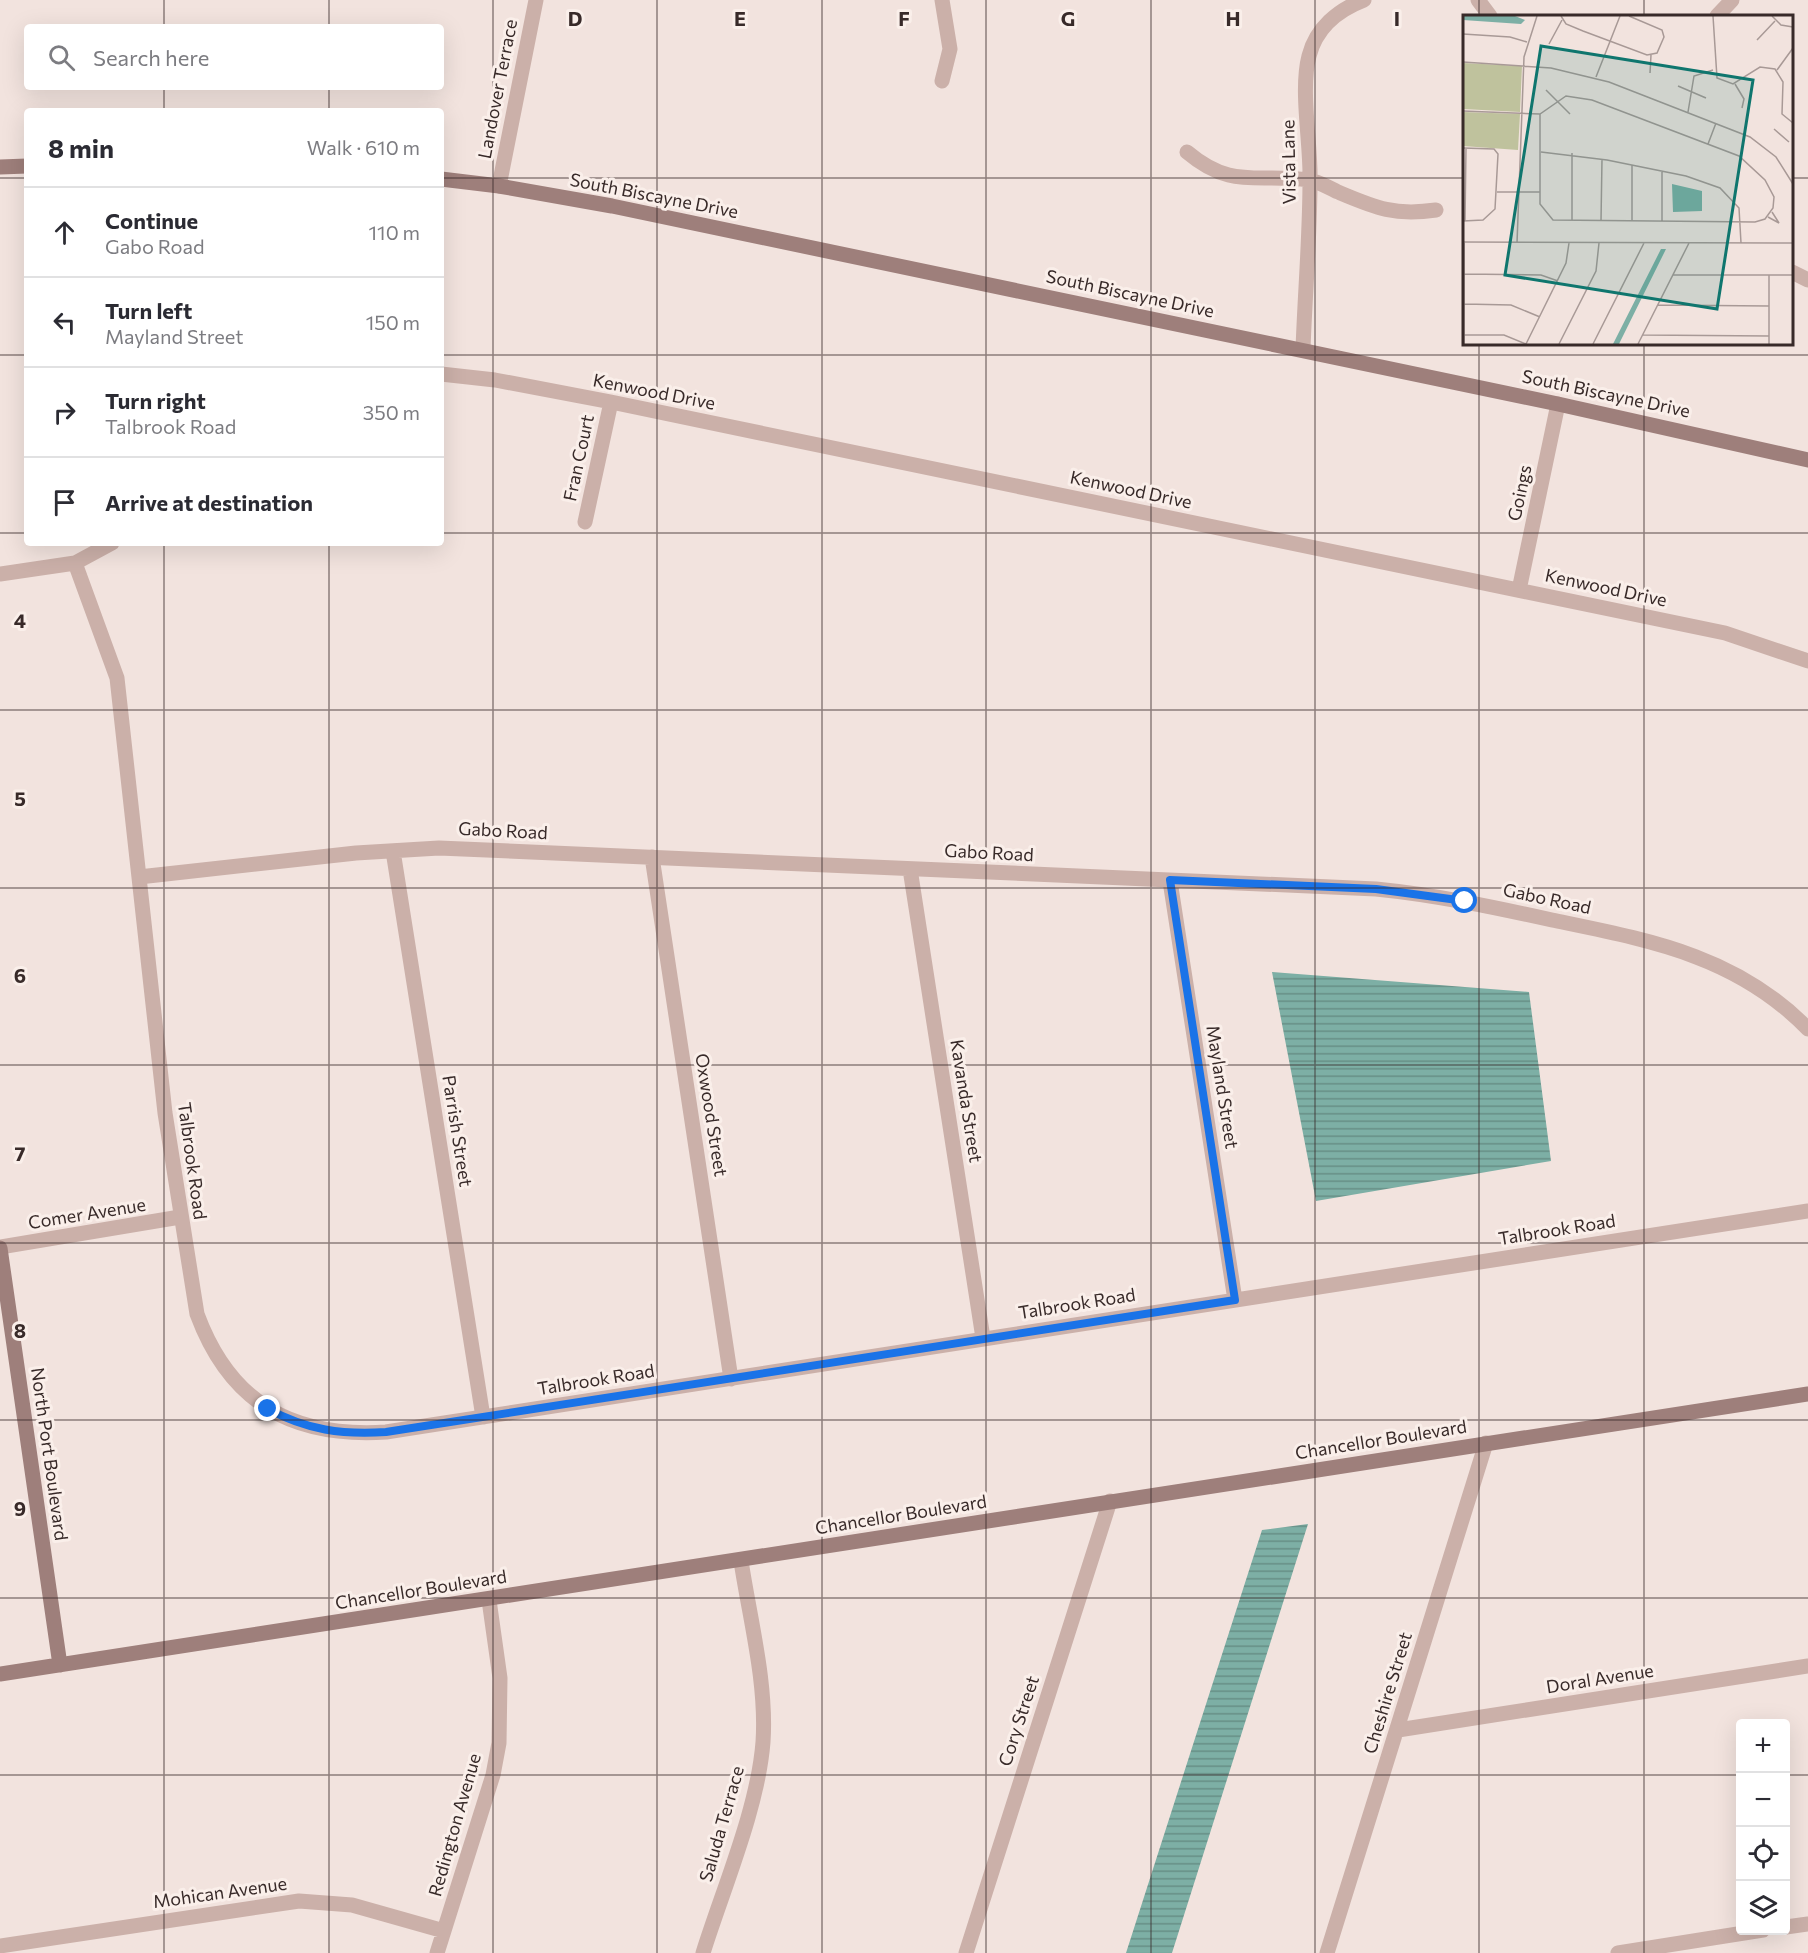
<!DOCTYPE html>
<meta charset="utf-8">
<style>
:root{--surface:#fff;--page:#f2f2f3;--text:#2b2b33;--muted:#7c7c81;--line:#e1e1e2}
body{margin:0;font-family:Commissioner,sans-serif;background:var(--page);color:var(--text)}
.controls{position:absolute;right:18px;bottom:18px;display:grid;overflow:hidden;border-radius:6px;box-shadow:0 6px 24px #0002}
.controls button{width:54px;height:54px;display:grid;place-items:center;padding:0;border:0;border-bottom:2px solid var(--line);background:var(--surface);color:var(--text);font:30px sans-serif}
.stop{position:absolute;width:18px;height:18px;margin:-14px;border:4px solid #1a73e8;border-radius:50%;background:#fff}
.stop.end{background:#1a73e8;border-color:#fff;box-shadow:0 2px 6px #0008}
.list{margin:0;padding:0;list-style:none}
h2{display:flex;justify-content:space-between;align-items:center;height:78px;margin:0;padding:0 24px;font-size:26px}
h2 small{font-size:20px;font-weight:400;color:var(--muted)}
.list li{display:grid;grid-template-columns:39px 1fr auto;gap:18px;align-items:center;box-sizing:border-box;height:90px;padding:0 24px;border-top:2px solid var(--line)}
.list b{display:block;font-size:22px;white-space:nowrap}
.list p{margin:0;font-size:20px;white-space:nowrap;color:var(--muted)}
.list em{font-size:20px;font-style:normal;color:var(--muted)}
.icon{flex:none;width:33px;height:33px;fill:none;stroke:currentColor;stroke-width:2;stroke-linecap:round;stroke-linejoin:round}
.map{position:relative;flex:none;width:1808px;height:1953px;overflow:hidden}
.search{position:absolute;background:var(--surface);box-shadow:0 6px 24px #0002;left:24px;top:24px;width:420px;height:66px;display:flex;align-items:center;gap:15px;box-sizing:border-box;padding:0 21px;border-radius:6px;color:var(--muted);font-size:22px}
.panel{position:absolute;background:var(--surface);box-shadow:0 6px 24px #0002;left:24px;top:108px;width:420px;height:438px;border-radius:6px}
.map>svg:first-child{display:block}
.water{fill:url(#water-rules)}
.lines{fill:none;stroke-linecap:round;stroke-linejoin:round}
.street{stroke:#cbb0a9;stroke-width:15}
.secondary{stroke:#9e7f7b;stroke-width:15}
.route{stroke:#1a73e8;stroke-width:8}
.grid{fill:none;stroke:#382a29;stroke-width:1.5;stroke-opacity:0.55}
.labels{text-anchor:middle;stroke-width:6;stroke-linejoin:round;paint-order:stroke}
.street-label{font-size:18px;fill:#382a29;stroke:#faefea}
.inset-road{fill:none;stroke:#a89996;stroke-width:1.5}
.view{fill:#0f766e;fill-opacity:0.15;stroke:#0f766e;stroke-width:3}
.inset-edge{fill:none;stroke:#382a29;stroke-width:3}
.grid-label{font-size:20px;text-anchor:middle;font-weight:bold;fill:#382a29;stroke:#faefea;stroke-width:6;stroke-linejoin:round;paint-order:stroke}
</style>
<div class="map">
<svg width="1808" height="1953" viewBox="0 0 1808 1953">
<defs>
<pattern id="water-rules" width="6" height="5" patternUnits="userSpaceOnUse" patternTransform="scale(1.5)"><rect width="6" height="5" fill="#7dafa5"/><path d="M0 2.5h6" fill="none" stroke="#678f86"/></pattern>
</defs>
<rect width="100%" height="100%" fill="#f2e3de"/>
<path class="water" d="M 1272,972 L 1529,992 L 1551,1161 L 1316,1201 Z
M 1308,1524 L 1172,1953 L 1126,1953 L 1262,1530 Z"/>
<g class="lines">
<path class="street" d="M 1478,0 L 1490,16
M 1717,16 L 1732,0
M 942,81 L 950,49 L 942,0
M 1187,152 C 1232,190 1257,173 1309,180 C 1318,181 1329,188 1338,192 C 1376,208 1394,216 1436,210
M 499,186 L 536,0
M 1792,272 L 1808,280
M 1303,349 C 1305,293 1310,236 1310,180 C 1311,144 1300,90 1309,56 C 1316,28 1338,10 1364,0
M 441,374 L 495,380 L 611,402 L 1725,633 L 1808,661
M 585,522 L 611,402
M 75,563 L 117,678 L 165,1113 L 197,1314 C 230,1403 292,1438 386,1432 L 1808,1211
M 0,574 L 75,563 L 112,543
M 1519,590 L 1558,404
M 393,851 L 483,1417
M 652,857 L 731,1379
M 910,869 L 983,1338
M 139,877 L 356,853 L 439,848 L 1376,889 C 1436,895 1493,907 1552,920 C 1648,940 1736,955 1808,1029
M 1170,881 L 1235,1300
M 0,1247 L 180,1217
M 1398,1730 L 1808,1666
M 1786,1927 L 1808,1924
M 0,1946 L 299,1901 L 352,1905 L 444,1931
M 437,1953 L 493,1775 L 499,1743 L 500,1678 L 489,1600
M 703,1953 C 723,1889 758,1808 763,1742 C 767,1683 750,1620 741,1561
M 966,1953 L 1110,1501
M 1327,1953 L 1486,1443
M 1618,1953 L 1763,1930"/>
<path class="secondary" d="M 0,167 L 27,166
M 441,179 L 499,186 L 612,206 L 1558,404 L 1808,460
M 0,1248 L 60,1665
M 0,1674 L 1808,1394"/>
</g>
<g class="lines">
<path class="route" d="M 268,1409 C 307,1430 342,1435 386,1432 L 1235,1300 L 1170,880 L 1376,889 L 1465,901"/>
</g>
<path class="grid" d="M 164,0 L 164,27M 329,0 L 329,27M 493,0 L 493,1953M 657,0 L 657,1953M 822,0 L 822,1953M 986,0 L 986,1953M 1151,0 L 1151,1953M 1315,0 L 1315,1953M 1479,0 L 1479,16M 1644,0 L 1644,16M 164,87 L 164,111M 329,87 L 329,111M 0,178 L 27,178M 441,178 L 1464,178M 1792,178 L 1808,178M 1479,344 L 1479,1953M 1644,344 L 1644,1953M 0,355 L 27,355M 441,355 L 1808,355M 0,533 L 27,533M 441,533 L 1808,533M 164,543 L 164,1953M 329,543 L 329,1953M 0,710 L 1808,710M 0,888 L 1808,888M 0,1065 L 1808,1065M 0,1243 L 1808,1243M 0,1420 L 1808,1420M 0,1598 L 1808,1598M 0,1775 L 1740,1775M 1786,1775 L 1808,1775"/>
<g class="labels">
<g class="street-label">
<text transform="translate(498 89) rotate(-79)" y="6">Landover Terrace</text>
<text transform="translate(1289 162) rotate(-91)" y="6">Vista Lane</text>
<text transform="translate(654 196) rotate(11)" y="6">South Biscayne Drive</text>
<text transform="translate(1130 294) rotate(12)" y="6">South Biscayne Drive</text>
<text transform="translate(654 392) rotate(11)" y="6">Kenwood Drive</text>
<text transform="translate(1606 394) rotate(12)" y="6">South Biscayne Drive</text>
<text transform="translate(579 458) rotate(-78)" y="6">Fran Court</text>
<text transform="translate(1131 490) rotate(12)" y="6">Kenwood Drive</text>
<text transform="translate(1520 493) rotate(-78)" y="6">Goings</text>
<text transform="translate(1606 588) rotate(12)" y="6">Kenwood Drive</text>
<text transform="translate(503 831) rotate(3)" y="6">Gabo Road</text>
<text transform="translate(989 853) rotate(3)" y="6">Gabo Road</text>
<text transform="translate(1547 899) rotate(12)" y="6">Gabo Road</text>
<text transform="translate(1222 1087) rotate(81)" y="6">Mayland Street</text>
<text transform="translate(966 1101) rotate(81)" y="6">Kavanda Street</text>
<text transform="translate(711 1115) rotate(81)" y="6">Oxwood Street</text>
<text transform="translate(457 1131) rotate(81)" y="6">Parrish Street</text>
<text transform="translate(192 1161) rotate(82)" y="6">Talbrook Road</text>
<text transform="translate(87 1214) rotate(-9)" y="6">Comer Avenue</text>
<text transform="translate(1557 1230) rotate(-9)" y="6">Talbrook Road</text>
<text transform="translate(1077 1304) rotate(-9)" y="6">Talbrook Road</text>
<text transform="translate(596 1380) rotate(-9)" y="6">Talbrook Road</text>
<text transform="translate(1381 1440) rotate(-9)" y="6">Chancellor Boulevard</text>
<text transform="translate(49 1454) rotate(82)" y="6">North Port Boulevard</text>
<text transform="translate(901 1515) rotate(-9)" y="6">Chancellor Boulevard</text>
<text transform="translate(421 1590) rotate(-9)" y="6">Chancellor Boulevard</text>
<text transform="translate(1600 1679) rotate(-9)" y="6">Doral Avenue</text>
<text transform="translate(1388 1693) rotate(-73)" y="6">Cheshire Street</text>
<text transform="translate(1019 1721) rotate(-72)" y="6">Cory Street</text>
<text transform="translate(722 1824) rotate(-74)" y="6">Saluda Terrace</text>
<text transform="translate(455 1825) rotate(-74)" y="6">Redington Avenue</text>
<text transform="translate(220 1893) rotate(-8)" y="6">Mohican Avenue</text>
</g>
</g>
<g transform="translate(1463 15)">
<rect width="330" height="330" fill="#f2e3de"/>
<path d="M 0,48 L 59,51 L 57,97 L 0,94 ZM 0,97 L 57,99 L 55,135 L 0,131 Z" fill="#bfc29d"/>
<path d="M 0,1 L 52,1 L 62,5 L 58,9 L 0,5 ZM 209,169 L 239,176 L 239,196 L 210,197 ZM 198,234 L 203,234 L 156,329 L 150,329 Z" fill="#7dafa5"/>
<path class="inset-road" d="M 98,1 L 103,9 L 120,16 L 184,40 L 194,38 L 201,22 L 199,15 L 166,1M 250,1 L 254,63 L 270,69 L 297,52 L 312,54 L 320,67 L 319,99 L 330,108M 309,1 L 318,10 L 330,12M 0,19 L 47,22 L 64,27M 294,25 L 312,6M 86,29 L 99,5M 0,47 L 88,53 L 146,67 L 287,122 L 313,142 L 330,169M 314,55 L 330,33M 187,58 L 188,40M 133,62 L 157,1M 272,69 L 281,84 L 279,93M 215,71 L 243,83M 83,75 L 107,99M 0,96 L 77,99 L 103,81 L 129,85 L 276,141 L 302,165 L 311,182 L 310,193 L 302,204 L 292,207 L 90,205 L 77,189 L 77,99M 225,97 L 231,61 L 250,55M 311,114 L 326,127M 245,129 L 253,108M 0,133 L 31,134 L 35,139 L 32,194 L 20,205 L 0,206M 78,137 L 144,145 L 223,161 L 257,173 L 276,193 L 278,228M 109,138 L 109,206M 34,177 L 77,177M 305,202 L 316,208 L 309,197M 2,206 L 3,133M 138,206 L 139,144M 169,206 L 169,150M 199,207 L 199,156M 0,227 L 330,228M 54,228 L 61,42 L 74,1M 1,259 L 78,260 L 95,266M 210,260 L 330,260M 306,260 L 306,329M 1,289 L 48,290 L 77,302M 195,290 L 306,291M 0,320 L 41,320 L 63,329M 180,320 L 306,321M 1,329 L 1,227M 63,329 L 103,248 L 106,228M 96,329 L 133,256 L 136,228M 130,329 L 181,228M 175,329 L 226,228"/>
<path class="view" d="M 78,31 L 290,65 L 254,294 L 42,260 Z"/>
<rect width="330" height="330" class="inset-edge"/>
</g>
<g class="grid-label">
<text x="575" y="26">D</text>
<text x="740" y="26">E</text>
<text x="904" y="26">F</text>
<text x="1068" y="26">G</text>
<text x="1233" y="26">H</text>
<text x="1397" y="26">I</text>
<text x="20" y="628">4</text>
<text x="20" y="806">5</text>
<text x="20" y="983">6</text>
<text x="20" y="1161">7</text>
<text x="20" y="1338">8</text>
<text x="20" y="1516">9</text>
</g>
</svg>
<div class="controls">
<button>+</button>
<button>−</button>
<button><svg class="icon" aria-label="locate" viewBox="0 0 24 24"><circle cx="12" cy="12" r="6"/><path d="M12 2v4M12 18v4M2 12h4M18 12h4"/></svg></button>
<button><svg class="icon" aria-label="layers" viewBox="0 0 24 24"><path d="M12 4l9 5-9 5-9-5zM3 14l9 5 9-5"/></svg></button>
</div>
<div class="stop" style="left:1465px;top:901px"></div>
<div class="stop end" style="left:268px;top:1409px"></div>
<div class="search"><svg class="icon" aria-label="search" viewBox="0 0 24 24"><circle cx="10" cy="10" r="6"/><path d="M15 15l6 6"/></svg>Search here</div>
<section class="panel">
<h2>8 min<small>Walk · 610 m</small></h2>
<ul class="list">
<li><svg class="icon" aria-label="ahead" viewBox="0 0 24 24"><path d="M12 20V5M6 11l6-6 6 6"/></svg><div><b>Continue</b><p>Gabo Road</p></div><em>110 m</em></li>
<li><svg class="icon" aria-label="left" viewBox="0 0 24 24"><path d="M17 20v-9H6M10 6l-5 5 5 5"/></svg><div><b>Turn left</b><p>Mayland Street</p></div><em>150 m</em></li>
<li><svg class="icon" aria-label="right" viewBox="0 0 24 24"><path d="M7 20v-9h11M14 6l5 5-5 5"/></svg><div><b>Turn right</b><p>Talbrook Road</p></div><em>350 m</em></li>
<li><svg class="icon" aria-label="arrive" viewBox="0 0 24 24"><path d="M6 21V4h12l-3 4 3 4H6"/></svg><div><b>Arrive at destination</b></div></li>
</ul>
</section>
</div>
